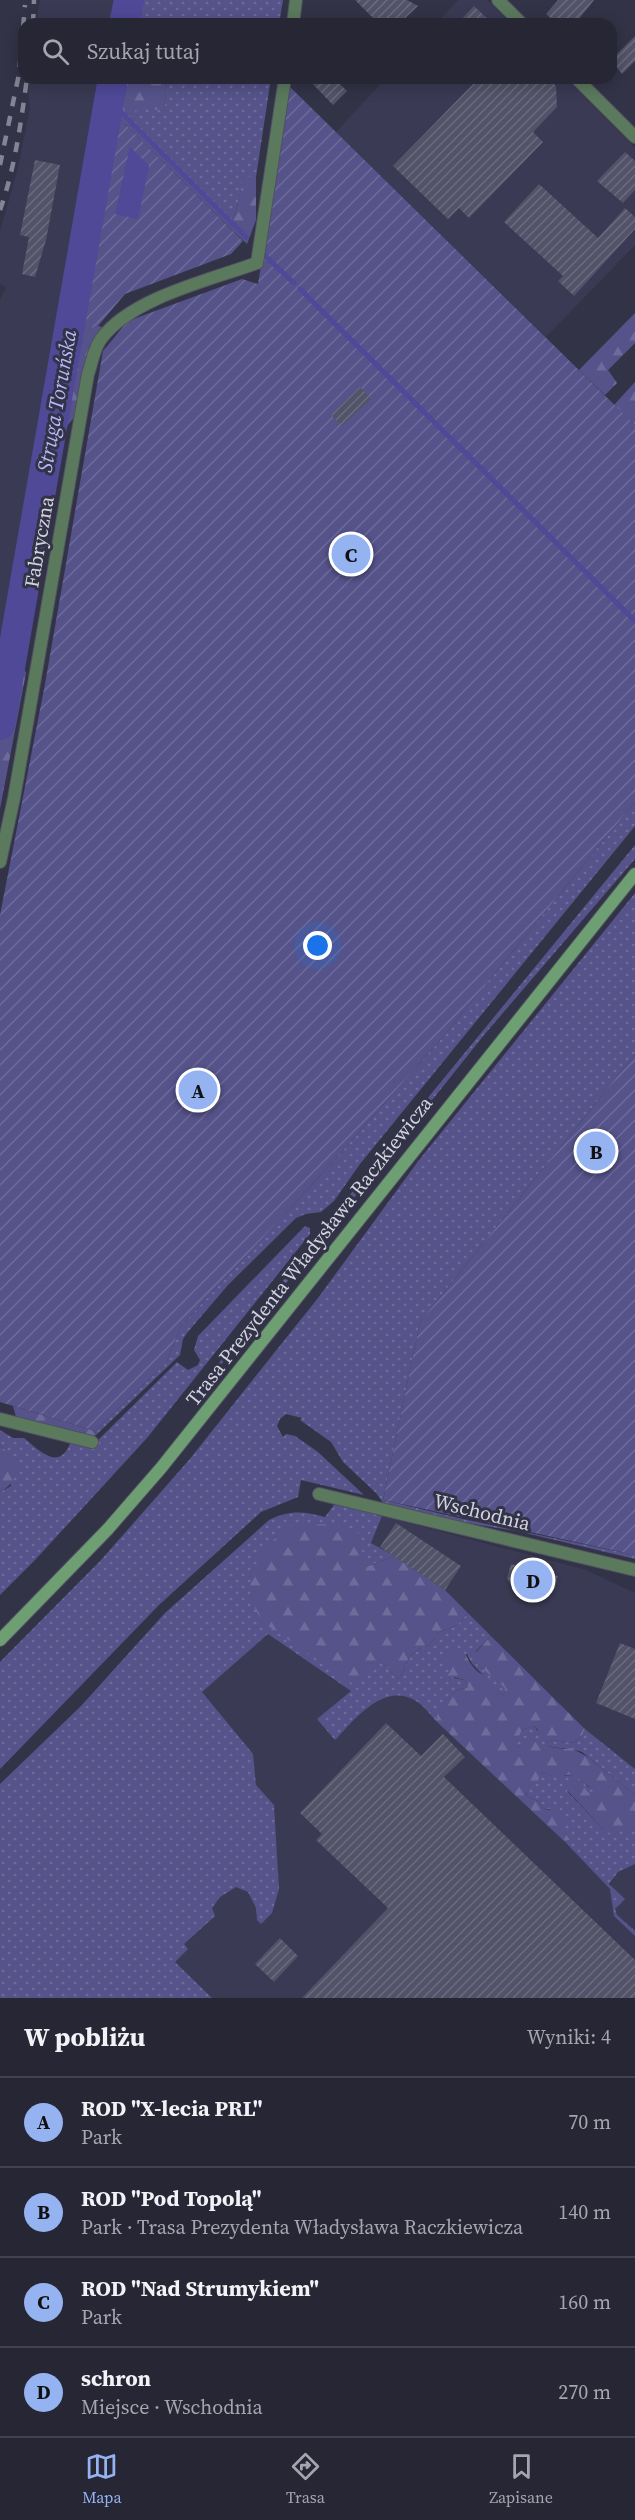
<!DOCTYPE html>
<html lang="pl">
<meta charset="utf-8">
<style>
:root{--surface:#262635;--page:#323241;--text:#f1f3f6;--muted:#a4a5ad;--line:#424350;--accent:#95b2f1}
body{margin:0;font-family:"Source Serif 4",serif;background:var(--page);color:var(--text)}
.you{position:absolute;left:318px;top:946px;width:21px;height:21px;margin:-15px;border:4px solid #fff;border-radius:50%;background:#1a73e8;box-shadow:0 0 0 9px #1a73e833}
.badge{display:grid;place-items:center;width:39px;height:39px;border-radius:50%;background:var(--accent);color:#111;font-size:20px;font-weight:700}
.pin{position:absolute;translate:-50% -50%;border:3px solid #fff;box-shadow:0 2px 6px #0006}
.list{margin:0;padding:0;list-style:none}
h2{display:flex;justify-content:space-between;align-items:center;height:78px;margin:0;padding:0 24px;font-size:26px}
h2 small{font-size:20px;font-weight:400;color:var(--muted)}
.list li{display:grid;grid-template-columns:39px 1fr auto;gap:18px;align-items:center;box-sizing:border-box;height:90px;padding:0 24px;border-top:2px solid var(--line)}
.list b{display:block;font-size:22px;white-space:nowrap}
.list p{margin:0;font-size:20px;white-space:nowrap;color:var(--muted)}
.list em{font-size:20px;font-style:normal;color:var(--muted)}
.icon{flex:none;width:33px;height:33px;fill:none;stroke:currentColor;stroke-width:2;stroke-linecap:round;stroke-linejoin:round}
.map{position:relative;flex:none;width:635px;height:1998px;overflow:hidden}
.search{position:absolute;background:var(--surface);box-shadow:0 3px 15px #0003;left:18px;right:18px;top:18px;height:66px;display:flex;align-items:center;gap:15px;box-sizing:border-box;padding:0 21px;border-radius:18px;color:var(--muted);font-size:22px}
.sheet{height:438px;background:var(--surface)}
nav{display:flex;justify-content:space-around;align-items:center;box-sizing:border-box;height:84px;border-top:2px solid var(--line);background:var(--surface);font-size:16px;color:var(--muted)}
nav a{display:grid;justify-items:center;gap:3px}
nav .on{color:var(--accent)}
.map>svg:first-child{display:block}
.built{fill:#3a3a54}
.grass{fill:url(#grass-dots)}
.forest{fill:url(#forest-firs)}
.garden{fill:url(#garden-furrows)}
.water{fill:#4f4998}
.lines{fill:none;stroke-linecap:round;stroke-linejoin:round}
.stream{stroke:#4f4998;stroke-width:5}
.river{stroke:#4f4998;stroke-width:30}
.building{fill:url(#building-hatch)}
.street-casing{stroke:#505063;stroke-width:14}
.secondary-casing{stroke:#505063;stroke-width:14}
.street{stroke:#5b795d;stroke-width:12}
.secondary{stroke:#6e9f72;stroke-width:12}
.rail{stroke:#848495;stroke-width:4.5;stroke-dasharray:10 10;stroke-linecap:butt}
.labels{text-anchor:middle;stroke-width:6;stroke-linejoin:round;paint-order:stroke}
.street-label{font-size:20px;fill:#d3d3e0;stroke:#333347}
.water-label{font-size:21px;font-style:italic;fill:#b7b8f9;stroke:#333347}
</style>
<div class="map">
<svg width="635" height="1998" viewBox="0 0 635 1998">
<defs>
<pattern id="grass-dots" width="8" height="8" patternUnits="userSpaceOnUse" patternTransform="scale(1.5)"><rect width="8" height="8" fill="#55538a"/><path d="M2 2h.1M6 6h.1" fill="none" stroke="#6d6b9a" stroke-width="1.8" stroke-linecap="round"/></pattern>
<pattern id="forest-firs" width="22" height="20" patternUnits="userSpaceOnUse" patternTransform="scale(1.5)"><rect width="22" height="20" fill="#55538a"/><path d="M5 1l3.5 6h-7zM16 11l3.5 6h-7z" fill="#6d6b9a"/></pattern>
<pattern id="garden-furrows" width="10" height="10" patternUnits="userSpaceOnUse" patternTransform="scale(1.5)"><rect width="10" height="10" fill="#55538a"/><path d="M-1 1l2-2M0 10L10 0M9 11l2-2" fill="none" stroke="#6d6b9a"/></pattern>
<pattern id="building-hatch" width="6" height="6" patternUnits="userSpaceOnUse" patternTransform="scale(1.5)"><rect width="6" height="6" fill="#525368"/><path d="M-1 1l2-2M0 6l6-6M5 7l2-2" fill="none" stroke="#6a6b7d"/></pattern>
</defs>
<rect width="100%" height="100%" fill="#333347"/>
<path class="built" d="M 40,0 L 117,0 L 112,24 L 36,24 Z
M 458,0 L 487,0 L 511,24 L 436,24 Z
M 30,78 L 103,78 L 8,637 L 0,670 L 0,300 L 6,287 L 0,284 L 0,231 L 18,168 L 30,108 L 28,92 Z
M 386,78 L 565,78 L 635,148 L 635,245 L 546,337 L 336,132 Z
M 382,1516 L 586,1570 L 635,1593 L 635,1769 L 585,1729 L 445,1590 L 371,1543 Z
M 263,1627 L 380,1655 L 610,1888 L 635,1806 L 635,1998 L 212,1998 L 156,1944 L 189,1686 Z"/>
<path class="grass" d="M 143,0 L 283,0 L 279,24 L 138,24 Z
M 167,78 L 271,78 L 256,177 L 244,177 L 235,215 L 228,226 L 120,119 L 117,102 L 164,111 Z
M 635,802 L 635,826 L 360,1164 L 334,1201 L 321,1212 L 306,1214 L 296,1218 L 228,1285 L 187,1333 L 183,1339 L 180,1355 L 96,1435 L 95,1431 L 166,1363 L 181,1326 L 332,1163 L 441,1039 Z
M 635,845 L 635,859 L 484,1035 L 220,1366 L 218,1364 L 381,1155 Z
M 635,893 L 635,1054 L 420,1322 L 383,1500 L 463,1519 L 635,1555 L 635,1559 L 517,1531 L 461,1522 L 384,1504 L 376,1493 L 343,1462 L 331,1442 L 300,1420 L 302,1418 L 286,1414 L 280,1419 L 277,1426 L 283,1437 L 286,1434 L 295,1436 L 318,1452 L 364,1495 L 301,1480 L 298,1497 L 261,1512 L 159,1605 L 0,1769 L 0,1662 L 101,1560 L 189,1460 L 318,1298 L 419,1160 Z
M 305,1226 L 310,1228 L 310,1234 L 147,1438 L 35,1560 L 0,1595 L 0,1492 L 11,1486 L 5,1449 L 0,1445 L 0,1430 L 13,1438 L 24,1438 C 41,1452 60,1472 71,1441 L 92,1446 L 177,1362 L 188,1370 L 198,1365 L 200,1360 L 194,1350 L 198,1336 Z
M 334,1505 L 340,1505 L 382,1516 L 371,1543 L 394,1556 L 366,1567 L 378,1659 L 398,1679 C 405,1673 404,1665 409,1658 C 417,1646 431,1649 437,1633 L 457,1625 L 468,1613 L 491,1636 L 476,1651 L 476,1663 L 506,1688 L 504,1695 L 490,1690 C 487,1672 474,1672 467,1654 L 449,1673 L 454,1678 L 465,1680 L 468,1687 L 457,1690 L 440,1707 L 436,1721 C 430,1714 424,1706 416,1701 C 384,1681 354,1720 335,1740 L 317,1719 L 351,1691 L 268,1634 L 202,1692 L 253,1754 L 256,1785 L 274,1805 L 279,1889 L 272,1913 L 261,1924 L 257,1920 L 256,1908 L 248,1892 L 236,1887 L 220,1897 L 212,1908 L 215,1916 L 184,1944 L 188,1949 L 175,1962 L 212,1998 L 0,1998 L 0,1784 L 81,1706 L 165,1613 L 269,1520 C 289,1510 304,1511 325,1517 Z
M 534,1726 L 546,1742 L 553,1740 L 573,1743 L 582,1736 L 585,1729 L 635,1769 L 635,1795 L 582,1752 C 567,1746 548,1750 534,1741 L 518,1747 L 514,1744 L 522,1730 Z
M 541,1772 L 553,1776 L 576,1775 L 587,1786 L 593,1788 L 593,1792 L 567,1791 L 603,1829 L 630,1830 L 635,1827 L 635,1864 L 618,1872 L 609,1884 L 625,1899 L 615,1909 L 617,1915 L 635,1931 L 635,1936 L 614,1916 L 610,1889 L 565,1842 L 570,1840 L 550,1809 L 545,1810 L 538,1801 L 528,1797 L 526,1792 L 530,1784 Z"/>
<path class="forest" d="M 117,0 L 143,0 L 138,24 L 112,24 Z
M 103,78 L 167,78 L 164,111 L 137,107 L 133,117 L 117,104 L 120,119 L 83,329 L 98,326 L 102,327 L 90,345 L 76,415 L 63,431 L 22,642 L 8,637 Z
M 244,176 L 256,177 L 256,220 L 247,244 L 228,226 L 235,215 Z
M 635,313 L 635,343 L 608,370 L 617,383 L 605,395 L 579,370 Z
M 635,382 L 635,425 L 614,405 Z
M 4,655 L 20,660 L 26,673 L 0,809 L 0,670 Z
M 13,1406 L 95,1431 L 96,1435 L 93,1437 L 16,1417 Z
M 0,1445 L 17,1460 C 17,1476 14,1484 0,1492 Z
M 328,1524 L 357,1530 L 366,1567 L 394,1556 L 445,1590 L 468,1613 L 457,1625 L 437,1633 C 431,1649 417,1646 409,1658 C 404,1665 405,1673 398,1679 L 378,1659 L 355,1685 L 264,1623 L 256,1611 L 249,1589 L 261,1552 L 288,1526 Z
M 491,1636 L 585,1729 L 582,1736 L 573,1743 L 553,1740 L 546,1742 L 537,1735 L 538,1730 L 534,1726 L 522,1730 L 515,1744 L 519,1747 L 526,1738 C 540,1743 555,1751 571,1748 L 588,1757 L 635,1795 L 635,1827 L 631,1830 L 608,1833 L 603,1829 L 567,1790 L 570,1784 L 580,1783 L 588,1792 L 593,1792 L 593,1788 C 579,1784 576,1768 559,1778 L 541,1772 L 538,1781 L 530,1784 L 526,1793 L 528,1797 L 538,1801 L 545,1810 L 558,1810 L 566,1815 L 565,1832 L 570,1840 L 565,1842 L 436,1721 L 439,1707 L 457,1690 L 468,1687 L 465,1680 L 449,1676 L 440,1677 L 440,1673 L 449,1673 L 452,1669 L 446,1664 L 446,1655 L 455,1647 C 468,1654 464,1653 471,1664 C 479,1676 487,1673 491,1690 L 504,1695 L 505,1688 L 476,1663 L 476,1652 Z"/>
<path class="garden" d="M 290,87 L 635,425 L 635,802 L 441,1039 L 332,1163 L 181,1326 L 166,1363 L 95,1431 L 0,1402 L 0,915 L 45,684 L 103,351 L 128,321 L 242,279 L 258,284 Z
M 120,119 L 243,241 L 231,254 L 125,294 L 98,326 L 83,330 Z
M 635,1054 L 635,1555 L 383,1500 L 420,1322 Z"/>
<path class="water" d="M 130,147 L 149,166 L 138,219 L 115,214 Z"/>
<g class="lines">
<path class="stream" d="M 109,100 L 246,237
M 265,256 L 294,283
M 300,289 L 635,621"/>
<path class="river" d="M 124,24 L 129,0
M 0,725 L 113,78"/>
</g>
<path class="building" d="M 355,0 L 407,0 L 418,6 L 399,24 L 379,24 Z
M 558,0 L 594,0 L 575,24 L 557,24 L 546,14 Z
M 474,6 L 493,24 L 457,24 Z
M 635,36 L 635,61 L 622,74 L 611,60 Z
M 307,78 L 334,78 L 347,91 L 333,105 Z
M 479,78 L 548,78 L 556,86 L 557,107 L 533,132 L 543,142 L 469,218 L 459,208 L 448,219 L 393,166 Z
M 625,152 L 635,161 L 635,190 L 623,203 L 597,181 Z
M 35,160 L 60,165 L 46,240 L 35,277 L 22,274 L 29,237 L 20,235 Z
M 539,184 L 598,238 L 625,208 L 635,217 L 635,229 L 574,296 L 558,281 L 563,276 L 504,222 Z
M 360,387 L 371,399 L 342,426 L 331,415 Z
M 396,1523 L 461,1566 L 445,1590 L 380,1547 Z
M 511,1564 L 558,1576 L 555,1588 L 549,1593 L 510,1583 L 507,1578 Z
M 620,1643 L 635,1649 L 635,1719 L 596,1703 Z
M 386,1723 L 421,1756 L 443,1734 L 465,1757 L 444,1777 L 635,1960 L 635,1998 L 302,1998 L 388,1908 L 316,1840 L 322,1834 L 300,1813 Z
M 280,1938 L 298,1956 L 274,1982 L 255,1964 Z"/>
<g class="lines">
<g class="street-casing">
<path id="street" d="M 498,0 L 522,24
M 293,24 L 296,0
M 576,78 L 635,137
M 0,862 L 14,798 L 88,374 C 92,363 94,348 101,339 C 131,298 210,280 257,263 L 285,78
M 0,1419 L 92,1442
M 319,1494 L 635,1570"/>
</g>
<g class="secondary-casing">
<path id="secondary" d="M 0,1640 L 108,1529 L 161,1468 L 635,874"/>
</g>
<use href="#street" class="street"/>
<use href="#secondary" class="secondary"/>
<path class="rail" d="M 33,24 L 34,0
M 0,165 L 19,74 L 25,5
M 0,210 C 15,168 21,122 27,78"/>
</g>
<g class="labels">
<g class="street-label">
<text transform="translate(39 542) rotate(-80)" y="7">Fabryczna</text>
<text transform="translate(309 1251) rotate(-52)" y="7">Trasa Prezydenta Władysława Raczkiewicza</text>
<text transform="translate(482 1512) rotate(14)" y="7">Wschodnia</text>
</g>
<g class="water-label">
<text transform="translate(57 401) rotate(-80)" y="7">Struga Toruńska</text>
</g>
</g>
</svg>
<div class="you"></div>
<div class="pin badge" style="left:198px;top:1090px">A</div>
<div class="pin badge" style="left:596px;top:1151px">B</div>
<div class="pin badge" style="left:351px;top:554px">C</div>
<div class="pin badge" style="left:533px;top:1580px">D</div>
<div class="search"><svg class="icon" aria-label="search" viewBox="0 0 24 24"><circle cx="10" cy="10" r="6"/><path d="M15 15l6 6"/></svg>Szukaj tutaj</div>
</div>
<section class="sheet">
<h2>W pobliżu<small>Wyniki: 4</small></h2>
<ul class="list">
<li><span class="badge">A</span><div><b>ROD &quot;X-lecia PRL&quot;</b><p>Park</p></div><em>70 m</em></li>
<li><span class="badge">B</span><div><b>ROD &quot;Pod Topolą&quot;</b><p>Park · Trasa Prezydenta Władysława Raczkiewicza</p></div><em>140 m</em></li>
<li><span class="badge">C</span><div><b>ROD &quot;Nad Strumykiem&quot;</b><p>Park</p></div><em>160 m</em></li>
<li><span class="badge">D</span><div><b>schron</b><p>Miejsce · Wschodnia</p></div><em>270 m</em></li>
</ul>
</section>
<nav>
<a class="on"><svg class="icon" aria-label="map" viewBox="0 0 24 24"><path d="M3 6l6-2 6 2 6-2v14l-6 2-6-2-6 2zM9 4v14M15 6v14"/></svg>Mapa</a>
<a><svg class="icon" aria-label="directions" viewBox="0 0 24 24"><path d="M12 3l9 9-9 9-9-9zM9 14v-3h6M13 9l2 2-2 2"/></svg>Trasa</a>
<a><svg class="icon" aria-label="saved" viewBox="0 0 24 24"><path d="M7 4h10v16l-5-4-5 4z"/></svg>Zapisane</a>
</nav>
